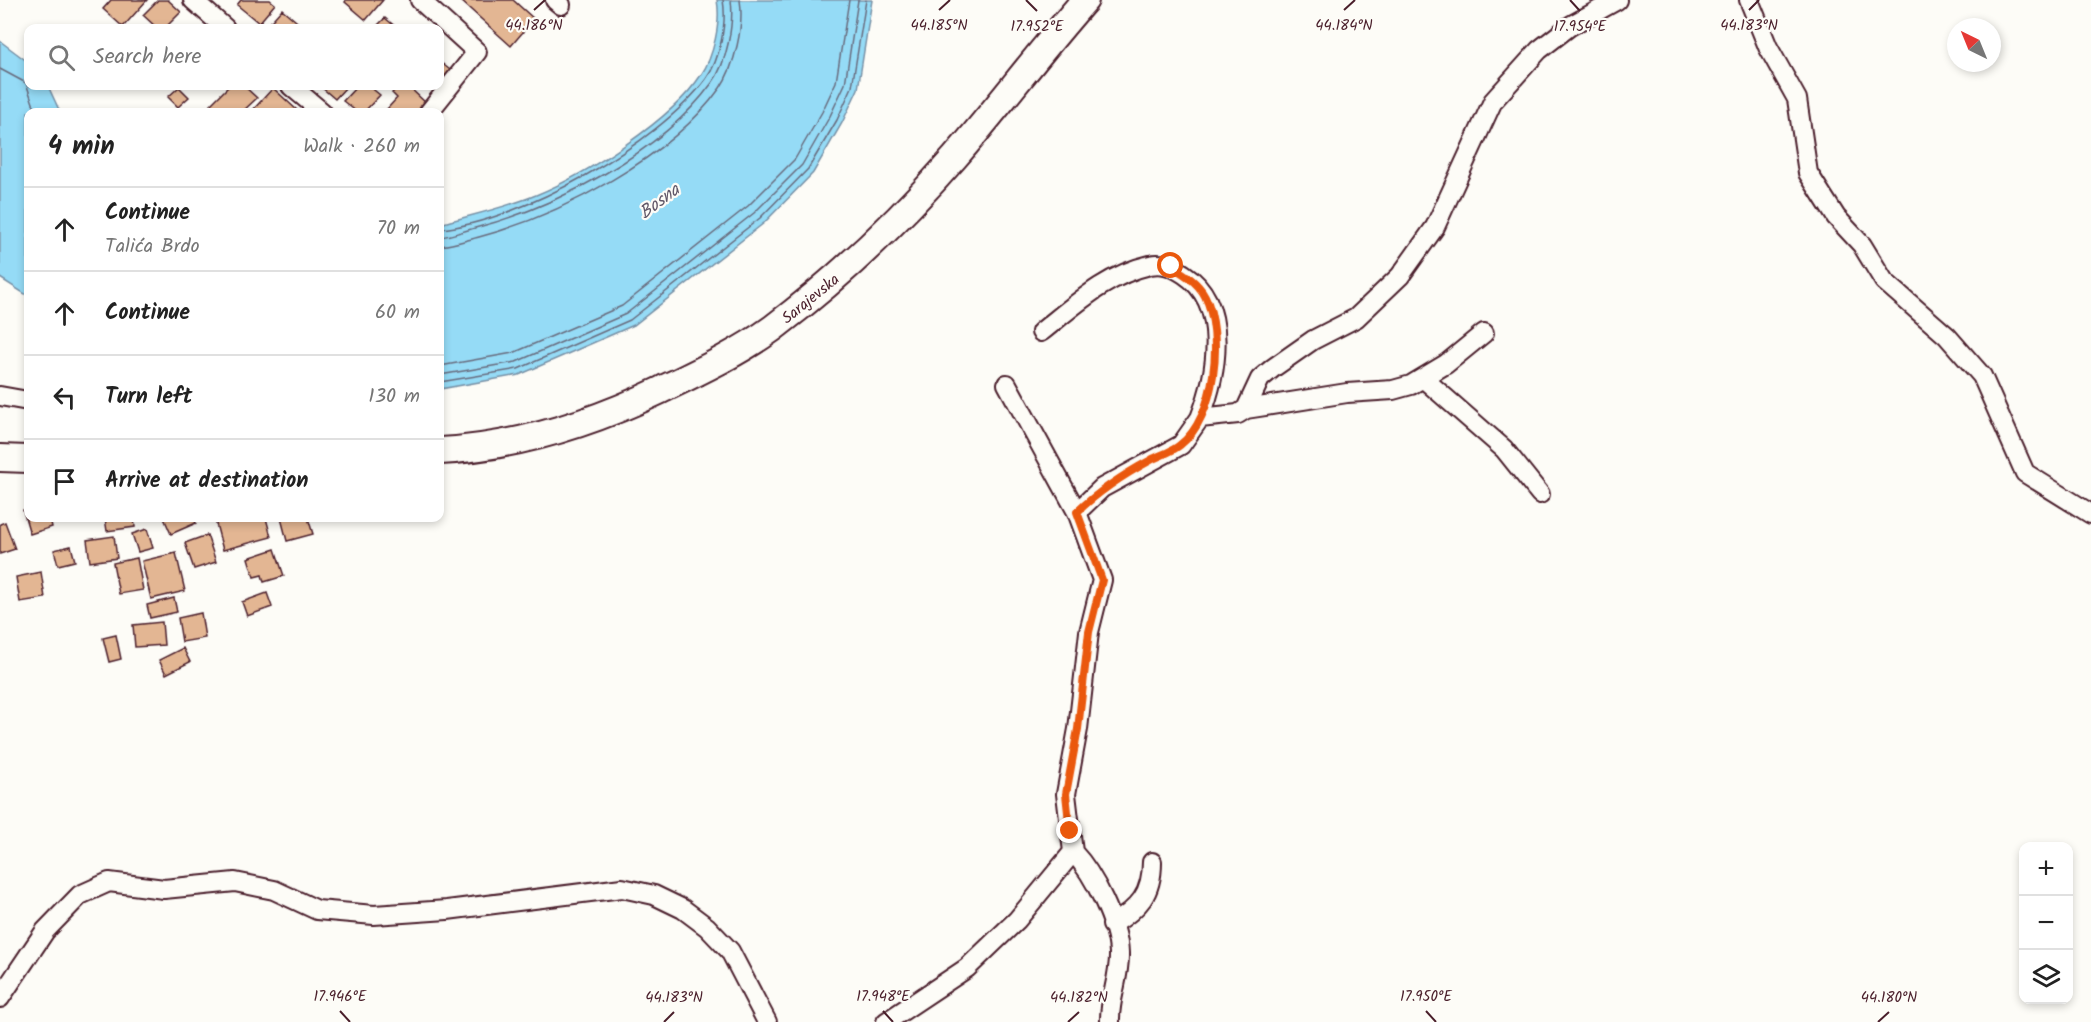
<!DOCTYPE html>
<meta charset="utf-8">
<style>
:root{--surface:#fff;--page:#f6f6f6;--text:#222;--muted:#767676;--line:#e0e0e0}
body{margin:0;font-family:Kalam,sans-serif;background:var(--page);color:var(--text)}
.controls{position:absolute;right:18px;bottom:18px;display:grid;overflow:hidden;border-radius:12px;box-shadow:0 3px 9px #0003}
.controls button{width:54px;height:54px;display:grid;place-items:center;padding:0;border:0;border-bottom:2px solid var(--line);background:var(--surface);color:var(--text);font:30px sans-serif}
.compass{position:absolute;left:1947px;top:18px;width:54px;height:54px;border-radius:50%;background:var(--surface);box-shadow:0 3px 9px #0003;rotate:317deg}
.stop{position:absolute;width:18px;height:18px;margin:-14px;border:4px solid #ea580c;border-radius:50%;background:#fff}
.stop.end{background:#ea580c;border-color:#fff;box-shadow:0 2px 6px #0008}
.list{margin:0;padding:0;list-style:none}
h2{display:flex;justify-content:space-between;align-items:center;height:78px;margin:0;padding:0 24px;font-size:26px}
h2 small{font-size:20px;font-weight:400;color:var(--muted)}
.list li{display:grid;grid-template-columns:39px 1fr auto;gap:18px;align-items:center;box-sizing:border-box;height:84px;padding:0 24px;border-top:2px solid var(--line)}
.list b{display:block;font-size:22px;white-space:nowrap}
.list p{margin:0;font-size:20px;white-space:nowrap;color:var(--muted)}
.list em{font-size:20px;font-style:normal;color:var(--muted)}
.icon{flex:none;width:33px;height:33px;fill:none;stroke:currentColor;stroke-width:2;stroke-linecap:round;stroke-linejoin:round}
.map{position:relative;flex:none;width:2091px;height:1022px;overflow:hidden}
.search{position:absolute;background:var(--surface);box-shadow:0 3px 9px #0003;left:24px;top:24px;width:420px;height:66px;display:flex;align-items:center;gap:15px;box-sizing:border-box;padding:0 21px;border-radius:12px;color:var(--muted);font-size:22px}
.panel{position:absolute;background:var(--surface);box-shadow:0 3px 9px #0003;left:24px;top:108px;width:420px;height:414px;border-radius:12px}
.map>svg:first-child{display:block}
.water{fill:#95dbf6;stroke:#7790a5;stroke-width:1.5}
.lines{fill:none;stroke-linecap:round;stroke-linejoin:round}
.shore{stroke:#686a7c;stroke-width:1.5}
.building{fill:#e3b693;stroke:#4a1f2b;stroke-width:1.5}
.street-casing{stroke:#4a1f2b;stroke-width:22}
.secondary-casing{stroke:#4a1f2b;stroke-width:30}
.street{stroke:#fdfcf7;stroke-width:18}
.secondary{stroke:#fdfcf7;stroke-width:26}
.route{stroke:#ea580c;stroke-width:8}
.ticks{fill:none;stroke:#4a1f2b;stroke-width:2}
.labels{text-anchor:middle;stroke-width:4.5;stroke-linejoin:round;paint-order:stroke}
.street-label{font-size:16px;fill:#4a1f2b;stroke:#fdfcf7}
.water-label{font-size:18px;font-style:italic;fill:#605768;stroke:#fdfcf7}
.ticks-label{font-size:15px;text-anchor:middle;fill:#4a1f2b;stroke:#fdfcf7;stroke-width:4.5;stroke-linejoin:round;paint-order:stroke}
</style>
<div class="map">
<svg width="2091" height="1022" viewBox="0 0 2091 1022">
<rect width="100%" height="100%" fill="#fdfcf7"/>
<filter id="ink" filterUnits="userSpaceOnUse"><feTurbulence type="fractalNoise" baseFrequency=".0167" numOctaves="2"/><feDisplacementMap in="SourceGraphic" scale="12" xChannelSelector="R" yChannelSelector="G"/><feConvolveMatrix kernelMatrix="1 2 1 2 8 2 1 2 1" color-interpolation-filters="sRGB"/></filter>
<g filter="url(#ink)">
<path class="water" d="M 717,0 L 872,0 L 858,89 L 842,123 L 813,173 L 764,223 L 634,325 L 519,375 L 440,389 L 440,224 C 472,215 505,208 536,195 C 585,175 672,120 701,75 C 714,56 721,22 717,0 Z
M 0,41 L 28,62 L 28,86 L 48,86 L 60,112 L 28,112 L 28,296 L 0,278 Z"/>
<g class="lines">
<path class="shore" d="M 0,69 L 26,83 L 36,112
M 440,229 C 520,222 658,144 706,79 C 720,60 727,23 723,0
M 440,237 C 451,236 463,231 475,228 C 556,207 662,152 712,83 C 727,63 734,24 731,0
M 440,246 C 453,245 467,240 479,237 C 561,215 671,157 720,88 C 735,66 744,26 740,0
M 440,366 L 513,353 L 622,306 L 748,206 L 795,159 L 822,112 L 836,82 L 849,0
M 440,375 L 516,362 L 626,314 L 754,213 L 802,165 L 830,116 L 845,84 L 858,0
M 440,382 L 518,369 L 630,320 L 760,218 L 808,169 L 837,120 L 852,87 L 866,0"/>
</g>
<path class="building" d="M 111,0 L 147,0 L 123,27 L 103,9 Z
M 158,0 L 168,0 L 181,12 L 165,28 L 157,28 L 143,15 Z
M 241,0 L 270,0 L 275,4 L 259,23 L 237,5 Z
M 346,0 L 383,0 L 366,20 L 345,2 Z
M 460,0 L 513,0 L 534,19 L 511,46 Z
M 282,9 L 303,27 L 301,28 L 265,28 Z
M 385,18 L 397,28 L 375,28 Z
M 440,62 L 454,73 L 438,93 L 428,86 L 440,86 Z
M 229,86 L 244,86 L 257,98 L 242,112 L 217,112 L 210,105 Z
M 320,86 L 347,86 L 335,99 Z
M 357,86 L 369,86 L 380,95 L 364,112 L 357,112 L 343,101 Z
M 399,86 L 408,86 L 427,104 L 419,112 L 390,112 L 387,109 L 397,98 L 392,93 Z
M 179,87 L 189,97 L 178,107 L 168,97 Z
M 273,88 L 298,111 L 297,112 L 251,112 Z
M 28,509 L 28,518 L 50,518 L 52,527 L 30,534 L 23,510 Z
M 105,518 L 134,518 L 135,527 L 107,531 Z
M 164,518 L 194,518 L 196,523 L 171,534 Z
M 222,518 L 266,518 L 271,537 L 223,550 L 215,520 Z
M 281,518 L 308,518 L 313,534 L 287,541 Z
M 5,522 L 15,549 L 0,554 L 0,524 Z
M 147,529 L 153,548 L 138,552 L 132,534 Z
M 207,535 L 216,562 L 194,569 L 185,543 Z
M 114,536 L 117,558 L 90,562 L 87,540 Z
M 71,546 L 75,561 L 58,565 L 54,550 Z
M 275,549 L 284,576 L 264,582 L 262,575 L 254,577 L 248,558 Z
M 176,553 L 185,591 L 151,599 L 142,561 Z
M 137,558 L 143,590 L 119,594 L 113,563 Z
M 41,572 L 45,598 L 20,602 L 16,577 Z
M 267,593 L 272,607 L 247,616 L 242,602 Z
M 174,598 L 177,612 L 150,618 L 147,605 Z
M 201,613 L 205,638 L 182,642 L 178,618 Z
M 162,622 L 164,645 L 135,647 L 133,625 Z
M 116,635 L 121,659 L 109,662 L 103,638 Z
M 183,648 L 190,662 L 166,674 L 159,660 Z"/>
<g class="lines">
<g class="street-casing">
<path id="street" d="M 193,0 L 225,28
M 420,0 L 477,52 L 429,112
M 555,0 L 561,5
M 1749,0 L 1768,47 L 1797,99 L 1808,173 L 1836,217 L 1862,245 L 1884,281 L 1947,336 L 1982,376 L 2025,473 L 2091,514
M 291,86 L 322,112
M 1041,332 C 1075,305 1106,275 1150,265 C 1163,262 1173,267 1184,274 C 1230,304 1217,375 1200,418
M 1424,379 L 1504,449 L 1540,494
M 1007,384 L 1077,512
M 0,396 L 28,401
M 1246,409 L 1347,393 L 1393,390 L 1411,385 L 1446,364 L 1484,333
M 1073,852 C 1094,874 1118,923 1119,953 C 1120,977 1109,999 1110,1022
M 1112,925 C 1139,908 1152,894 1152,862
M 0,998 L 45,931 L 80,895 L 109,882 L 164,889 L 235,882 L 274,890 L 317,910 L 374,915 L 447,910 L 622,888 L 654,895 L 683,909 L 707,927 L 730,951 L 767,1022
M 886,1022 L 967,968 L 1017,920 L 1073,852 L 1066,794 L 1078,729 L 1089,632 L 1102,580 L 1077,512 L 1102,488 L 1181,445 L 1200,418 L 1238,414 L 1246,409 L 1260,379 L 1273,368 L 1313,340 L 1356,318 L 1400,276 L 1435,227 L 1493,101 L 1539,50 L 1570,26 L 1617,0"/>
</g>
<g class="secondary-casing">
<path id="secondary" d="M 440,451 C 517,447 592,423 661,390 C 698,372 739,353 773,328 C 839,278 900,220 955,157 C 999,106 1040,51 1085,0
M 0,458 L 28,459"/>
</g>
<use href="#street" class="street"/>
<use href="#secondary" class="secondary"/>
</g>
</g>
<g class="lines" filter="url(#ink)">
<path class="route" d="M 1070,831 L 1066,794 L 1078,729 L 1089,632 L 1102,580 L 1077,512 C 1100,490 1123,475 1151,460 C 1160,455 1172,452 1180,445 C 1216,418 1224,334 1205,296 C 1198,282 1183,273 1171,266"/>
</g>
<path class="ticks" d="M 1026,0 L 1037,11M 1570,0 L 1580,11M 534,10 L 545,0M 939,10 L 950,0M 1344,10 L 1355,0M 1749,10 L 1759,0M 340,1011 L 350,1022M 883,1011 L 893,1022M 1426,1011 L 1436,1022M 664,1022 L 674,1012M 1068,1022 L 1079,1012M 1878,1022 L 1889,1012"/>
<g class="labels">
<g class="street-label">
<text transform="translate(810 298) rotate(-39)" y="6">Sarajevska</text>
</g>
<g class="water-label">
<text transform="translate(659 201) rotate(-37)" y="6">Bosna</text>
</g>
</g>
<g class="ticks-label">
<text x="534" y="30">44.186°N</text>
<text x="939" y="30">44.185°N</text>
<text x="1344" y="30">44.184°N</text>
<text x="1749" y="30">44.183°N</text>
<text x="1580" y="31">17.954°E</text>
<text x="1037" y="31">17.952°E</text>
<text x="340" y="1001">17.946°E</text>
<text x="883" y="1001">17.948°E</text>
<text x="1426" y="1001">17.950°E</text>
<text x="674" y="1002">44.183°N</text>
<text x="1079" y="1002">44.182°N</text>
<text x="1889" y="1002">44.180°N</text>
</g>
</svg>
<div class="controls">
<button>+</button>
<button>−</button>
<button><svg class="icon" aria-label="layers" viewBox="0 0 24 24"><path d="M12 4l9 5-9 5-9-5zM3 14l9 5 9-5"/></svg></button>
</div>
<svg class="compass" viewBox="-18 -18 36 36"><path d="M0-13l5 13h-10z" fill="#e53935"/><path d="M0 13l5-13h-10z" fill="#767676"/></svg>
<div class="stop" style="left:1171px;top:266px"></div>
<div class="stop end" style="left:1070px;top:831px"></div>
<div class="search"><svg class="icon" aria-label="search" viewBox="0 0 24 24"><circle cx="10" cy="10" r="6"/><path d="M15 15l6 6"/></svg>Search here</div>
<section class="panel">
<h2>4 min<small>Walk · 260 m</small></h2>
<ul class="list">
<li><svg class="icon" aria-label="ahead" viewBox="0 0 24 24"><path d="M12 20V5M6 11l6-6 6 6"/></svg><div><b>Continue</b><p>Talića Brdo</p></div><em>70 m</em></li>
<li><svg class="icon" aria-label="ahead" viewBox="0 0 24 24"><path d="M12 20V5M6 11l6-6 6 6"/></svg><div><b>Continue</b></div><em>60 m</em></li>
<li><svg class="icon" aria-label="left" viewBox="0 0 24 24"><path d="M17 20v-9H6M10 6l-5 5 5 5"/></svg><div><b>Turn left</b></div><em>130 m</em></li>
<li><svg class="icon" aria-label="arrive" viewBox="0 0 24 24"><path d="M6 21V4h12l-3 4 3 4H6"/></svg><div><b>Arrive at destination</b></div></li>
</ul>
</section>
</div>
